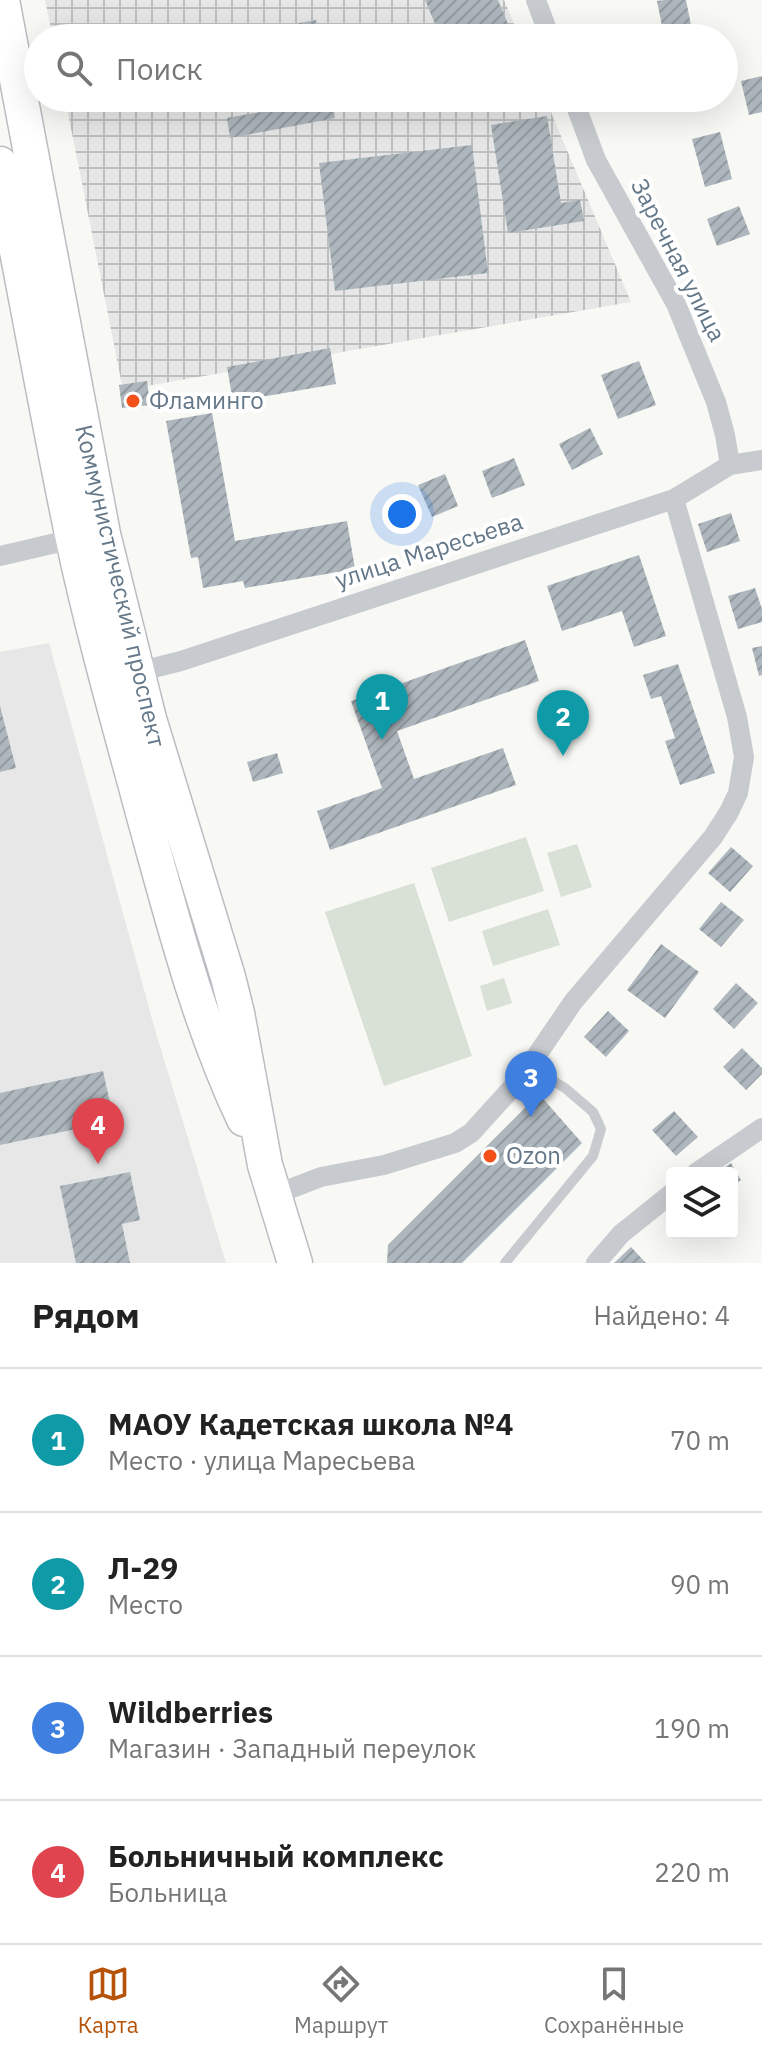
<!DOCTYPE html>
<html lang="ru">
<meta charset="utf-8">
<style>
:root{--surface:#fff;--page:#f2f2f2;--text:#222;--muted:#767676;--line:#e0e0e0;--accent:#b45309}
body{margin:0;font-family:"IBM Plex Sans",sans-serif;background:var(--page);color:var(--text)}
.controls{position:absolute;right:24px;bottom:24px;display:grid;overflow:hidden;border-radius:8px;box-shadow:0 8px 32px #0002}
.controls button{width:72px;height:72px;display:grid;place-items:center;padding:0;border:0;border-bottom:2px solid var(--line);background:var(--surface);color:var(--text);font:40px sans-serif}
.you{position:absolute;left:402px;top:514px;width:28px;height:28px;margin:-20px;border:6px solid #fff;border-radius:50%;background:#1a73e8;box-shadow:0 0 0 12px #1a73e833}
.badge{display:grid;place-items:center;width:52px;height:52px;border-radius:50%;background:var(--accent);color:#fff;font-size:26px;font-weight:700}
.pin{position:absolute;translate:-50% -66px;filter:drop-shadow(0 2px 4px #0008)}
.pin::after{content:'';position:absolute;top:42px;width:28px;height:24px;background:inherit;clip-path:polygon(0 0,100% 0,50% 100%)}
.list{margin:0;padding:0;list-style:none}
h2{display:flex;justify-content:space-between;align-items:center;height:104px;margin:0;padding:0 32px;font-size:34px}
h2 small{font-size:26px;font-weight:400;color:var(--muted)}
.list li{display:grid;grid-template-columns:52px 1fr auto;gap:24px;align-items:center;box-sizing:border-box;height:144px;padding:0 32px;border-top:2px solid var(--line)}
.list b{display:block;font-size:30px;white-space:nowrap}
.list p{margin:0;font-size:26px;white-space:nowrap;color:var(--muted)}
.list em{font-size:26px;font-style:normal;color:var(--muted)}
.icon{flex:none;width:44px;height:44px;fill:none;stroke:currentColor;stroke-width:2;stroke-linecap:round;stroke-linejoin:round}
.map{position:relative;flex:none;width:762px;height:1263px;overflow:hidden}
.search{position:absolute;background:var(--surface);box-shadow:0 8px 32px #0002;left:24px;right:24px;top:24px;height:88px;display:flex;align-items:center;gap:20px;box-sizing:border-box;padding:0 28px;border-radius:44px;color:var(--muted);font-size:30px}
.sheet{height:680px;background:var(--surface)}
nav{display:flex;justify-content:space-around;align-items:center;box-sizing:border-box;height:112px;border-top:2px solid var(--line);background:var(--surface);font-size:22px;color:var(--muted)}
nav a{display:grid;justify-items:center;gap:4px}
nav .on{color:var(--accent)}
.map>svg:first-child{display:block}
.built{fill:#e6e7e6}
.industrial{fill:url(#industrial-grid)}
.grass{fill:#d9e0d5}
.building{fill:url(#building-hatch)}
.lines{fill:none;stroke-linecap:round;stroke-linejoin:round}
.primary-casing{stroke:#babec2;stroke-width:37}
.service{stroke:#c7cbcf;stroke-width:10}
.minor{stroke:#c7cbcf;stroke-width:20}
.primary{stroke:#fff;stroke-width:34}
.poi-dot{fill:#f3501a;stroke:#fff;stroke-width:3}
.labels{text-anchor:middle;stroke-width:8;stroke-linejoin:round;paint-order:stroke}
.street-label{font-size:24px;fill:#647889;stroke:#fff}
.poi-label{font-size:24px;fill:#647889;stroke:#fff;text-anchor:start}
</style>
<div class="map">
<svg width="762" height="1263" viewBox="0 0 762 1263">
<defs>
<pattern id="industrial-grid" width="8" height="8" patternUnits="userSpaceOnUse" patternTransform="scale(2)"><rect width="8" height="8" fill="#e6e7e6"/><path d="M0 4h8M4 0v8" fill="none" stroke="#bec0c0"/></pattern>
<pattern id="building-hatch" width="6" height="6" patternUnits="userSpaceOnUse" patternTransform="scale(2)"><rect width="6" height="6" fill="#aeb7bd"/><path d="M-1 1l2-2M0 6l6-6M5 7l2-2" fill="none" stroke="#919a9f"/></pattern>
</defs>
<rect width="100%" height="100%" fill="#f8f8f5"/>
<path class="built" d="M 49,643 L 155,1030 L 226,1263 L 0,1263 L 0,652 Z"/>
<path class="industrial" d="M 45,0 L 504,0 L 520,38 L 53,38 Z
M 65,98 L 545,98 L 631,302 L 123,390 Z"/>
<path class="grass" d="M 526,837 L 544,891 L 449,922 L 431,868 Z
M 577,844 L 592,887 L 561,897 L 547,853 Z
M 414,883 L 472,1056 L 384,1086 L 325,912 Z
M 548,909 L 560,945 L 493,966 L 482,931 Z
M 504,978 L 512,1003 L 487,1011 L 480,986 Z"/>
<path class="building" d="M 425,0 L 498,0 L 510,29 L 488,38 L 441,38 Z
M 664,0 L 686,0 L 692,30 L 664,36 L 657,1 Z
M 316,20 L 320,38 L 258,38 L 257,31 Z
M 762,76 L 762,112 L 749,115 L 741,81 Z
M 269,98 L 332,98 L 335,118 L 230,138 L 227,118 L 272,110 Z
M 662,98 L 699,98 L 699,99 L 665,109 Z
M 547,116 L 561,203 L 580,200 L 584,221 L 508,233 L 491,125 Z
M 720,132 L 732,179 L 705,187 L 692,139 Z
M 472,145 L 488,273 L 335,291 L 319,163 Z
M 739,206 L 750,234 L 717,246 L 707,219 Z
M 330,348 L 336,384 L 233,402 L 227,367 Z
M 639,361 L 656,405 L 618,419 L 601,375 Z
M 147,381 L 150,405 L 122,408 L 119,385 Z
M 212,413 L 235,541 L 347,521 L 355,569 L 245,588 L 243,581 L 203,588 L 198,557 L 191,558 L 166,421 Z
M 590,428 L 603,454 L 572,470 L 559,444 Z
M 514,458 L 525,485 L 492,498 L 482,471 Z
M 445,474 L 458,506 L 432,517 L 418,485 Z
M 731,513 L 740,541 L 707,552 L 698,524 Z
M 639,555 L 666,636 L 634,647 L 622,611 L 562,631 L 547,586 Z
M 755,588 L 762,609 L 762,622 L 738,629 L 728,596 Z
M 525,640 L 539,681 L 397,731 L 414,779 L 503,748 L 516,785 L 330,850 L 317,811 L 382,788 L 351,701 Z
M 762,646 L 762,675 L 759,676 L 752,648 Z
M 678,664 L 715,773 L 680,785 L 665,741 L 675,738 L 661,696 L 651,699 L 643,675 Z
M 0,706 L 16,768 L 0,772 Z
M 277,753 L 283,773 L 253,782 L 247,762 Z
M 731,847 L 753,866 L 730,892 L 708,873 Z
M 721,902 L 744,920 L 721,947 L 699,929 Z
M 661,944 L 699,972 L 665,1018 L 627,990 Z
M 736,983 L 758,1003 L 734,1029 L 713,1009 Z
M 608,1011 L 629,1031 L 606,1057 L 584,1037 Z
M 742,1048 L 762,1068 L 762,1074 L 746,1090 L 723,1067 Z
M 103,1071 L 114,1121 L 0,1145 L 0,1093 Z
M 539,1094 L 582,1143 L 462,1263 L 387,1263 L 388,1245 Z
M 674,1111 L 698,1137 L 676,1156 L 652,1130 Z
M 731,1163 L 741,1180 L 732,1186 L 732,1173 L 716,1173 Z
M 130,1172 L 140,1220 L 122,1224 L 130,1263 L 76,1263 L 60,1186 Z
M 631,1247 L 646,1263 L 614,1263 Z"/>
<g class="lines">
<g class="primary-casing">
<path id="primary" d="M 2,0 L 103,534 L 149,719 L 228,977 L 237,1013 L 265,1165 L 295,1263
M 0,164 C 25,289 47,414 73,539 C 93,633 120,727 145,820 C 173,921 199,1024 244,1119"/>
</g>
<path class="service" d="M 505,1263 L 593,1156 L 601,1129 L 593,1112 L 565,1088 L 550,1079 L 522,1077"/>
<path class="minor" d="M 536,0 L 550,38
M 573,98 L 596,160 L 676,304 L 716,402 L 725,435 L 730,465 L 762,460
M 0,556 L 73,539
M 137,672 L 181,661 L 674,499 L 730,465
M 696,1173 L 762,1128
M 274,1195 L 321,1177 L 384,1165 L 455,1143 L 471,1133 L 522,1077 L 573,1002 L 713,837 L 729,812 L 738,793 L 744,757 L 737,717 L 674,499
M 596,1263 L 621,1234 L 672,1193"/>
<use href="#primary" class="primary"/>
</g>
<g class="poi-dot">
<circle cx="133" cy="401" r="8"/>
<circle cx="490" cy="1156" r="8"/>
</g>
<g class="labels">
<g class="street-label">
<text transform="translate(678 260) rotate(63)" y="8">Заречная улица</text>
<text transform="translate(429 551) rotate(-18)" y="8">улица Маресьева</text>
<text transform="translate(120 586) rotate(77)" y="8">Коммунистический проспект</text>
</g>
<g class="poi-label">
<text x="149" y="409">Фламинго</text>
<text x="506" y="1164">Ozon</text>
</g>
</g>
</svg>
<div class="controls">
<button><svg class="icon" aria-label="layers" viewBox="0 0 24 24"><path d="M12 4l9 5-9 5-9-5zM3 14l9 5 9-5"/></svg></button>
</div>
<div class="you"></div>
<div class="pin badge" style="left:382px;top:740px;background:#0f9aa8">1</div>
<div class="pin badge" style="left:563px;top:756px;background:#0f9aa8">2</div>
<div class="pin badge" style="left:531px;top:1117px;background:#3f7fe0">3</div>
<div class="pin badge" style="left:98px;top:1164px;background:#e0444e">4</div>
<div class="search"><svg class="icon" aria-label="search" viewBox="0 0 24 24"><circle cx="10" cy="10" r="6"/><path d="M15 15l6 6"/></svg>Поиск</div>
</div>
<section class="sheet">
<h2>Рядом<small>Найдено: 4</small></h2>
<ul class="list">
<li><span class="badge" style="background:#0f9aa8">1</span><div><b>МАОУ Кадетская школа №4</b><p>Место · улица Маресьева</p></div><em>70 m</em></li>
<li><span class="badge" style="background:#0f9aa8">2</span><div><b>Л-29</b><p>Место</p></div><em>90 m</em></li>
<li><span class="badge" style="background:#3f7fe0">3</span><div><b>Wildberries</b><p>Магазин · Западный переулок</p></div><em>190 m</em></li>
<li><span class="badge" style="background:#e0444e">4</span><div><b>Больничный комплекс</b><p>Больница</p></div><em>220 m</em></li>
</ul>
</section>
<nav>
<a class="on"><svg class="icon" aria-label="map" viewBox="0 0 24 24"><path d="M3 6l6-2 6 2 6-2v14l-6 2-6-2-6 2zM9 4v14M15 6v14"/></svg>Карта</a>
<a><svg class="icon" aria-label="directions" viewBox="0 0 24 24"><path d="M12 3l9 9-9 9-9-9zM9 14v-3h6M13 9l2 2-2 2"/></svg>Маршрут</a>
<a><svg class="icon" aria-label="saved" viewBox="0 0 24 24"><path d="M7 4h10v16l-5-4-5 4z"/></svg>Сохранённые</a>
</nav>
